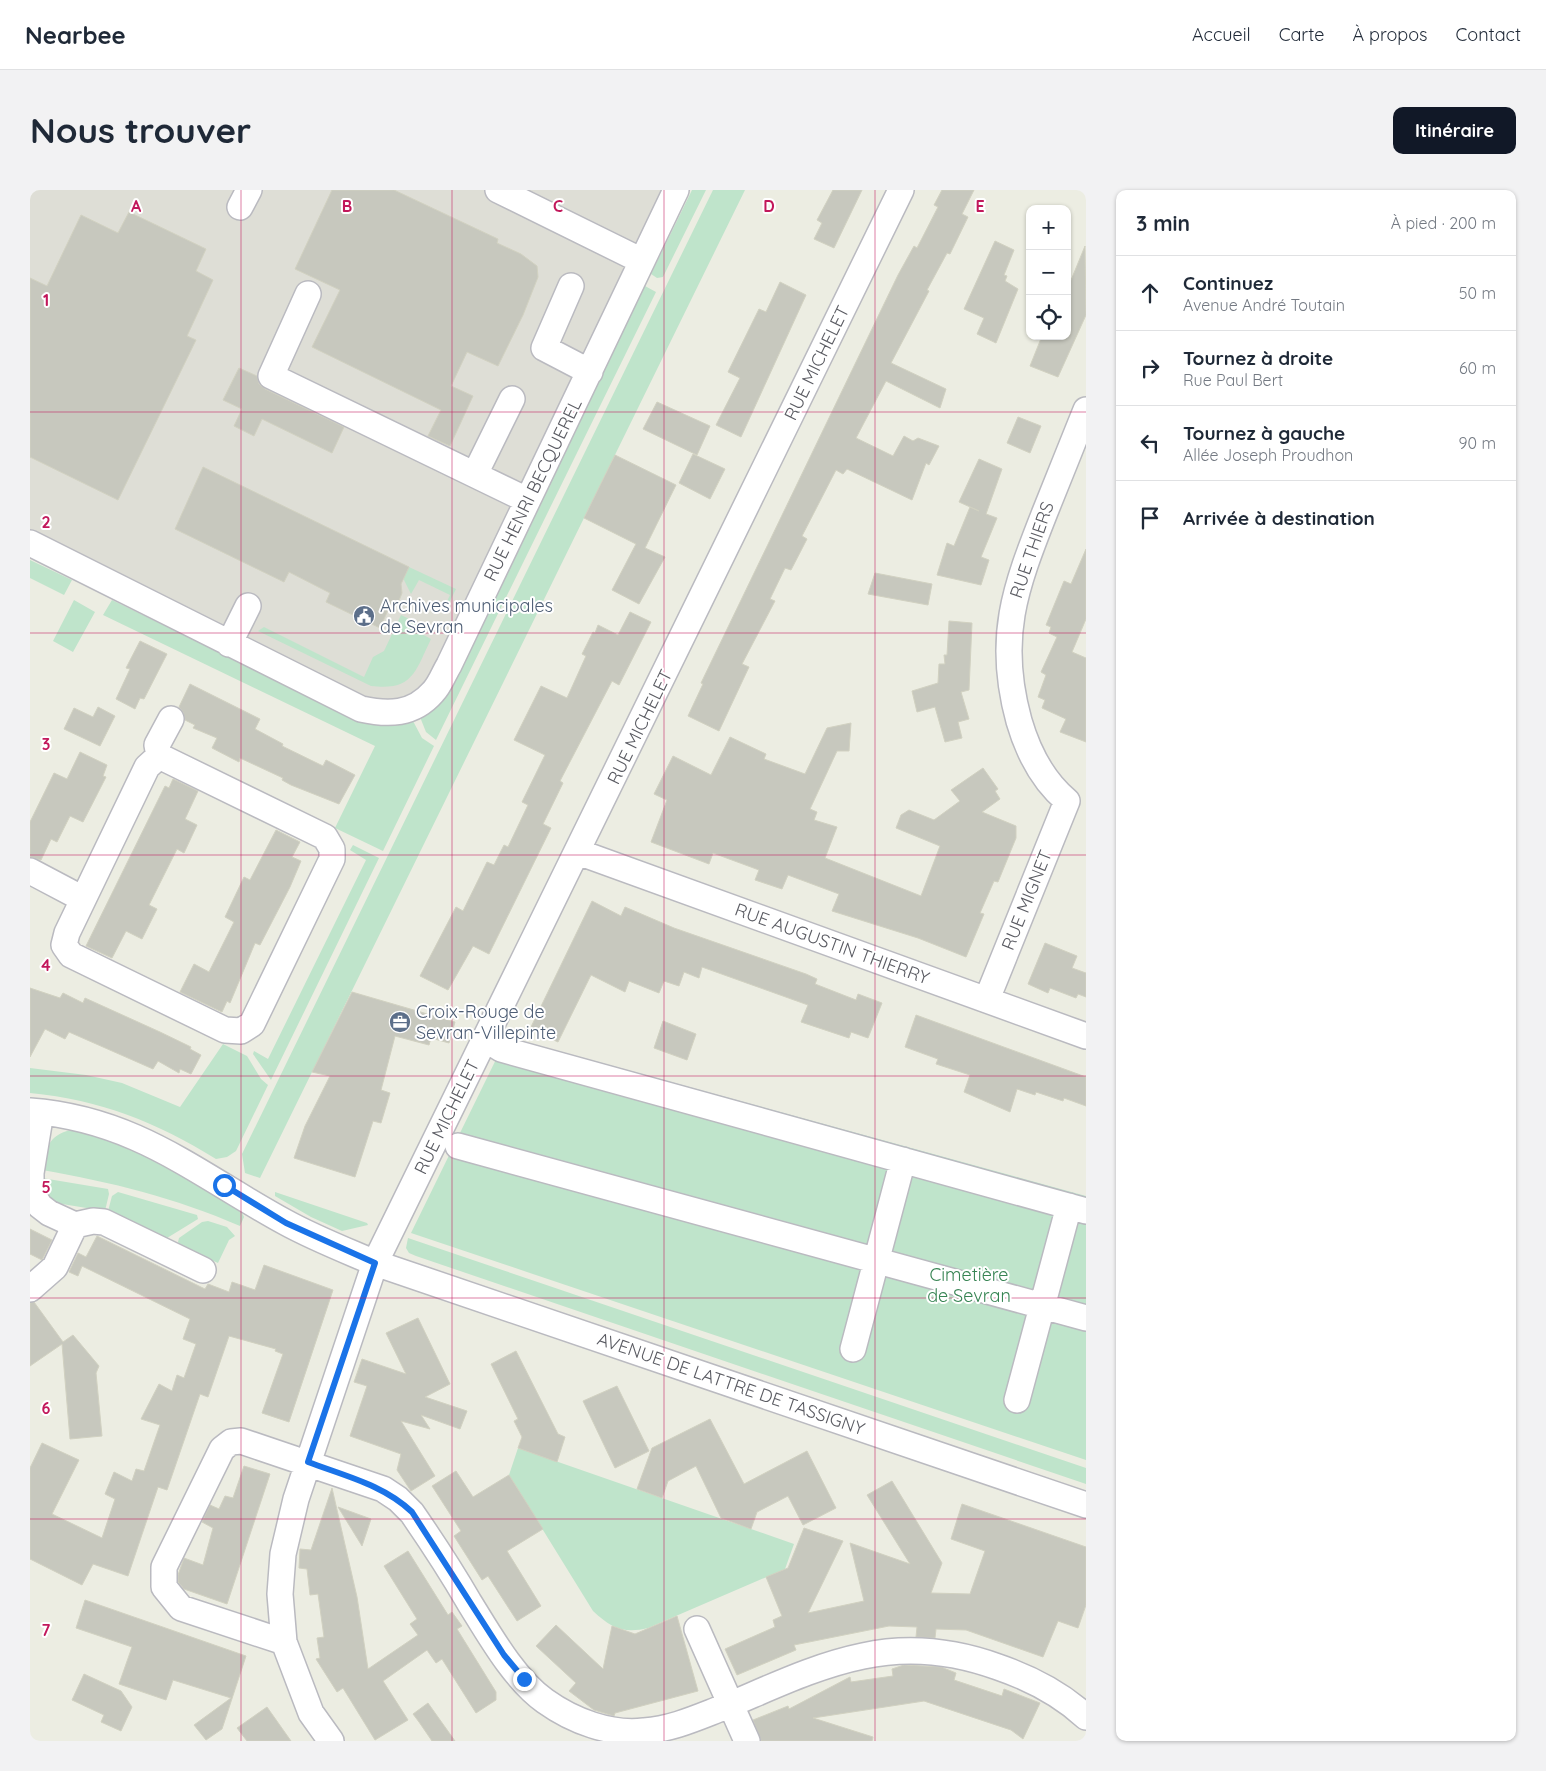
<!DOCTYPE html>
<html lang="fr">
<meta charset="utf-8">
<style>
:root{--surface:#fff;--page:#f2f2f3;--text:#1f2937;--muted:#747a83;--line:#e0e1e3;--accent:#111827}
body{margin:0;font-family:Quicksand,sans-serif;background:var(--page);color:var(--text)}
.controls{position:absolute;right:15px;top:15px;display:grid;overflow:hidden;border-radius:10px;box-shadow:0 1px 4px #0004}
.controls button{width:45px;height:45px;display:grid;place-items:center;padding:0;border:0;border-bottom:1px solid var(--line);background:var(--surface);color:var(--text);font:25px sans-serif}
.stop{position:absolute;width:15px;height:15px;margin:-11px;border:4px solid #1a73e8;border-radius:50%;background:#fff}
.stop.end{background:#1a73e8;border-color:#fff;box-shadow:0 1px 5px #0008}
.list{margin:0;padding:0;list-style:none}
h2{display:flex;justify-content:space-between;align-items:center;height:65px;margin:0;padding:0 20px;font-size:21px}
h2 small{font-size:16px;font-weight:400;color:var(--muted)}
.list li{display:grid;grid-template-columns:32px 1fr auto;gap:15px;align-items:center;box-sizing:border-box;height:75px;padding:0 20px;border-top:1px solid var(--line)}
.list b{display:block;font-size:19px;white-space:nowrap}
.list p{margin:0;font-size:16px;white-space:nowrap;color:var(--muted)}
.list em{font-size:16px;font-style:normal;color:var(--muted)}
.icon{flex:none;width:28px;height:28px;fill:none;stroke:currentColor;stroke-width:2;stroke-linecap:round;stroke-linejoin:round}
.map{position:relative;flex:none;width:1056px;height:1551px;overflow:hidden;border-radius:10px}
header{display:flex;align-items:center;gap:30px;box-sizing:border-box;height:70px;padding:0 25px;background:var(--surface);border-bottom:1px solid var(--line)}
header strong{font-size:24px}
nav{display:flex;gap:28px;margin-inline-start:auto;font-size:18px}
.intro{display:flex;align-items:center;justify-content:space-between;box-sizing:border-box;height:120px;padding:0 30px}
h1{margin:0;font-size:35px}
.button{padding:12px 22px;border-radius:10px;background:var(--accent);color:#fff;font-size:18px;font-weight:700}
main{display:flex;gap:30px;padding:0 30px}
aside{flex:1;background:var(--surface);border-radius:10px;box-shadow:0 1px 4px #0004}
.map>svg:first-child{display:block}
.industrial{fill:#deded6}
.green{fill:#bfe4cb}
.building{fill:#c7c8be;stroke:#d1d1c1}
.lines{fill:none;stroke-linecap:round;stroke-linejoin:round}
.minor-casing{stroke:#babac0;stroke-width:28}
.minor{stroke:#fff;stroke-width:25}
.route{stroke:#1a73e8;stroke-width:6}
.grid{fill:none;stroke:#c2185b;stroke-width:1;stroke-opacity:0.55}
.labels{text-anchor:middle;stroke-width:4;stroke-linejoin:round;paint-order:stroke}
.street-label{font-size:18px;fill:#5a5b62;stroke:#fff}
.service-label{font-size:18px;fill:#4e5e75;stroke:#fff;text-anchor:start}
.park-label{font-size:18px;fill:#378453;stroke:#fff}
.grid-label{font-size:16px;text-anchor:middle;font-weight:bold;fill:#c2185b;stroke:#fff;stroke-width:4;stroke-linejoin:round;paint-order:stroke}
</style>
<header>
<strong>Nearbee</strong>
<nav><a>Accueil</a><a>Carte</a><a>À propos</a><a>Contact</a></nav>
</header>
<div class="intro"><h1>Nous trouver</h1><a class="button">Itinéraire</a></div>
<main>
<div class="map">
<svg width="1056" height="1551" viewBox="0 0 1056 1551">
<rect width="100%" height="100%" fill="#ecede2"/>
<path class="industrial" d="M 0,0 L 646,0 L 403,502 L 357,524 L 0,353 Z"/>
<path class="green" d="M 662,0 L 676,0 L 633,87 L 627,88 L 621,84 Z
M 683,0 L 715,0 L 230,988 L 215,983 L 212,964 Z
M 615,96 L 626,102 L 406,550 L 396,542 L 390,527 L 415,504 Z
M 0,370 L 42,390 L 34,405 L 0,388 Z
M 379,377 L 426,399 L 414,423 L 412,422 L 420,405 L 389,390 L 381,404 L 373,388 Z
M 44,410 L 65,422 L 43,462 L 23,451 Z
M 82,410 L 331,531 L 358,536 L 383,531 L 392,548 L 404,556 L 353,661 L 305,638 L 345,556 L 73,425 Z
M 371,425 L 394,436 L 390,443 L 401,449 C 385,482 383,501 341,496 L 228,441 L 234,437 L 334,487 L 343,467 L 354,461 Z
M 323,655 L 349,668 L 241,890 L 223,864 L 224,861 L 238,869 L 336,670 L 320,660 Z
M 477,847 L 1056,1006 L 1056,1270 L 381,1043 Z
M 193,854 L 217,866 L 231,889 L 238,895 L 206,961 L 197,967 L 186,969 C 126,932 71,910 0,903 L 0,878 L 56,885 L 92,893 L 150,917 Z
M 41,940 C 104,948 159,990 212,1023 L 214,1027 L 210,1036 C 146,1008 81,992 12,980 C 16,959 18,945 41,940 Z
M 12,988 L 78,999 L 79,1004 L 75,1021 L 26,1013 L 17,1006 Z
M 88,1002 L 167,1025 L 168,1029 L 137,1048 L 78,1021 L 82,1006 Z
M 245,1002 L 337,1033 L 338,1035 L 312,1041 L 281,1027 L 245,1006 Z
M 178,1031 L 197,1037 L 205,1046 L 199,1050 L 188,1073 L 150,1056 L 148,1052 L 149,1048 L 172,1032 Z
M 378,1048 L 1056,1278 L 1056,1294 L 386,1066 L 379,1063 L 376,1058 Z
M 488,1258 L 764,1354 L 755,1379 L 618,1438 C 594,1444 581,1438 563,1421 L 479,1285 Z"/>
<path class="building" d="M 302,0 L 364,0 L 468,49 L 467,53 L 491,64 L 507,76 L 508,87 L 493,125 L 468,176 L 437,162 L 421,196 L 443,206 L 420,256 L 398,246 L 411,220 L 282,157 L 310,100 L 265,79 Z
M 803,0 L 832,0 L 804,58 L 784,49 L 792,33 L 787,30 Z
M 912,0 L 944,0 L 932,24 L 938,27 L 920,64 L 917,63 L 897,100 L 899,101 L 861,173 L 916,199 L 910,218 L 856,191 L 826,248 L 863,266 L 874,246 L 883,251 L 888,248 L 909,256 L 899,275 L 896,273 L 882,310 L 817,279 L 813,284 L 806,280 L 772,346 L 777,349 L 761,380 L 755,378 L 740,409 L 745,411 L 712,474 L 719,477 L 689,541 L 658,526 L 673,494 L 671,493 L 868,85 L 884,56 L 887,58 L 908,17 L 904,15 Z
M 99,22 L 176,59 L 166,81 L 183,90 L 157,146 L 166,150 L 88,310 L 0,267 L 0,88 L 17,96 L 51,25 L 88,43 Z
M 965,51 L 984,60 L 974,85 L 977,86 L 975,91 L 988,99 L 966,153 L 947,144 L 954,128 L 934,119 Z
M 1055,56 L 1056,125 L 1028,187 L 1000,176 L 1012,146 L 1037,146 L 1037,100 Z
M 750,92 L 776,105 L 711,247 L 686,235 L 710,188 L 698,182 L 729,119 L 736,122 Z
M 209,178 L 227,186 L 229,194 L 235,199 L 314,237 L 302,263 L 232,229 L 224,246 L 204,236 L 212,219 L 193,210 Z
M 627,212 L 680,236 L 667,265 L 613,239 Z
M 988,227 L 1011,236 L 1000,263 L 977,253 Z
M 663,264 L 695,279 L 680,309 L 649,293 Z
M 585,265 L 646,295 L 615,358 L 635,367 L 609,414 L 582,400 L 606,354 L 554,328 Z
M 949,269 L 972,279 L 956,324 L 967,328 L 951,367 L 959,370 L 951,395 L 907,385 L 917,353 L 924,356 L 940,317 L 949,321 L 929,312 Z
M 173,277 L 379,377 L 371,394 L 372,403 L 368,413 L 358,420 L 350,438 L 296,412 L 300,403 L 259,382 L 254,392 L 145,339 Z
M 1056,359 L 1056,429 L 1042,462 L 1056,468 L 1056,552 L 1030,542 L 1036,529 L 1012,518 L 1015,510 L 1008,507 L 1016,485 L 1011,482 L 1027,447 L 1019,443 L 1021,437 L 1016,435 L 1034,391 L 1041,394 Z
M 845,383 L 902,394 L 898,415 L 838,404 Z
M 600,422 L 621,432 L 589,495 L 582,491 L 530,591 L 533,593 L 513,634 L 521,638 L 459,764 L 443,756 L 418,800 L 390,786 L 426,717 L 433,721 L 457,672 L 464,675 L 474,655 L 478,657 L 498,615 L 492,612 L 515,565 L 484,550 L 511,496 L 537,508 L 556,466 L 552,464 L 563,442 L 565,443 L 568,435 L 588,445 Z
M 919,431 L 942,433 L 939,500 L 931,502 L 939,529 L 928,532 L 932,548 L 915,552 L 905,517 L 887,522 L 882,501 L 908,493 L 909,474 L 915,474 L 914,465 L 917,465 Z
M 110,451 L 137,464 L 114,509 L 110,508 L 105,519 L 86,509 L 100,479 L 96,478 Z
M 160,494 L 230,529 L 225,539 L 253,554 L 252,556 L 293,576 L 296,570 L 325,585 L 309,614 L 261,595 L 252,590 L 253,588 L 210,568 L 209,572 L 182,558 L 187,548 L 163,538 L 165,535 L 155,530 L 153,522 L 149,517 Z
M 68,517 L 85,526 L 70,556 L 34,539 L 44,518 L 63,527 Z
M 821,533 L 819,561 L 807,561 L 780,619 L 787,622 L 784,630 L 807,637 L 795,668 L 891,706 L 910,656 L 866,638 L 871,625 L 879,620 L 904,630 L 930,611 L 921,600 L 953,578 L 968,599 L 965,601 L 970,609 L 952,622 L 986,636 L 986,648 L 968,692 L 964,691 L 950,723 L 954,724 L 936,767 L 888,748 L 802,721 L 809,704 L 758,685 L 752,699 L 725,690 L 729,680 L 683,663 L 679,674 L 621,652 L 637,610 L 624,604 L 643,566 L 681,585 L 700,547 L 736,564 L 734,569 L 775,584 L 797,538 Z
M 50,562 L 77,575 L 73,586 L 76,587 L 53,632 L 40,626 L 27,652 L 21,649 L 11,670 L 0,667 L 0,632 L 24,583 L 37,589 Z
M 143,589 L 168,601 L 155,629 L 167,635 L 154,663 L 147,659 L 119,715 L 127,719 L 112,749 L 96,741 L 82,768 L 56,756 L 135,596 L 139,598 Z
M 246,640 L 270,652 L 262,667 L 271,671 L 260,697 L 230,755 L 225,753 L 200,813 L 197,811 L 192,822 L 150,802 L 164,774 L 179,782 L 204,732 L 195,727 L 214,687 L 220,690 Z
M 562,711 L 591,726 L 595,717 L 644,738 L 776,784 L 787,789 L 785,794 L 826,810 L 828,804 L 852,813 L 838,848 L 821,842 L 819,848 L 771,832 L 778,815 L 672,777 L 669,788 L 654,782 L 649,796 L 634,791 L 629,803 L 599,791 L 595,802 L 561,785 L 528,852 L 500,839 Z
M 1015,753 L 1047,766 L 1042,778 L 1056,783 L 1056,807 L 1048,804 L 1046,808 L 1020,798 L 1018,803 L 998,794 Z
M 0,798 L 30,808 L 33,803 L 53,813 L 55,808 L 130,842 L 161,857 L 160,859 L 171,865 L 161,884 L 150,879 L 149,883 L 128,871 L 123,879 L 39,842 L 35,849 L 15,839 L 0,867 Z
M 322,802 L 425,832 L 419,853 L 401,848 L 399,855 L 365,846 L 351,900 L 360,903 L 351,933 L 343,931 L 325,987 L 264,968 L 275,936 L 300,886 L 282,882 Z
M 886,825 L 1056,887 L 1056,916 L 1034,908 L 1033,911 L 1006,902 L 1005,905 L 987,899 L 980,922 L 934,902 L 940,885 L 906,874 L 908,869 L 875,857 Z
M 633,831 L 666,844 L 657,870 L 624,858 Z
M 0,1039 L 22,1050 L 12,1070 L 0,1064 Z
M 67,1046 L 175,1099 L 178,1094 L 199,1102 L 202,1092 L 225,1100 L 234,1075 L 303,1100 L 259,1232 L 232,1223 L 253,1164 L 245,1161 L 246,1159 L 199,1146 L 178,1207 L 170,1204 L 137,1300 L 128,1297 L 98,1386 L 63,1374 L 52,1395 L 0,1369 L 0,1278 L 12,1253 L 49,1270 L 22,1324 L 72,1348 L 85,1309 L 75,1304 L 84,1282 L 102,1291 L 106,1279 L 114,1281 L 130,1235 L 111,1229 L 129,1194 L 142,1201 L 147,1185 L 154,1188 L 166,1154 L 153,1149 L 160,1129 L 52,1076 L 48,1086 L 39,1082 L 48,1063 L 56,1067 Z
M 4,1112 L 33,1152 L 43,1145 L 69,1176 L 66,1183 L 72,1246 L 40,1249 L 32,1154 L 0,1176 L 0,1113 Z
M 388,1128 L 420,1194 L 395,1207 L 437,1221 L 430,1239 L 391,1225 L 400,1239 L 371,1231 L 405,1286 L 381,1301 L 367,1280 L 371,1264 L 320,1246 L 337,1196 L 324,1192 L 332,1169 L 376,1184 L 356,1143 Z
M 486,1161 L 528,1244 L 535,1247 L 527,1272 L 488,1258 L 492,1247 L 484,1231 L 488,1229 L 461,1174 Z
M 587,1196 L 619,1261 L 585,1278 L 553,1211 Z
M 680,1229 L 714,1294 L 777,1261 L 806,1318 L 773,1335 L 758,1306 L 727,1322 L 721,1339 L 691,1328 L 666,1276 L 638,1291 L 632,1308 L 607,1299 L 622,1258 Z
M 214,1276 L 240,1284 L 197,1414 L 154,1399 L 148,1392 L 148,1385 L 154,1368 L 173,1375 L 183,1338 L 172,1332 L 180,1315 L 189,1319 L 195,1306 L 203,1308 Z
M 426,1281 L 443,1307 L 479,1285 L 513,1339 L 477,1361 L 511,1416 L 487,1431 L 458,1386 L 452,1390 L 424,1346 L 431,1341 L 402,1296 Z
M 862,1291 L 912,1373 L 901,1403 L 940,1404 L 955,1361 L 921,1349 L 932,1314 L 1056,1357 L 1056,1415 L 1048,1438 L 1028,1431 L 1013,1467 L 936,1440 L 906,1439 L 905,1448 L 886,1447 L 887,1437 L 859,1436 L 764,1455 L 766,1460 L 707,1485 L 695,1459 L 745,1437 L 743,1430 L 752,1426 L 736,1387 L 758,1378 L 774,1338 L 813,1351 L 778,1423 L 834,1411 L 820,1353 L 880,1374 L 837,1305 Z
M 302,1298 L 327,1407 L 338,1479 L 388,1445 L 380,1434 L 387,1429 L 354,1376 L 378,1361 L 418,1425 L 422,1422 L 432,1436 L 427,1439 L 466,1502 L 466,1510 L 446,1523 L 412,1469 L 406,1473 L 397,1460 L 353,1491 L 378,1530 L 345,1550 L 313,1498 L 307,1502 L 286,1469 L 290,1468 L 287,1448 L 294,1447 L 288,1404 L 280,1405 L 277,1379 L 269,1378 L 270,1359 L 281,1360 Z
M 308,1317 L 341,1329 L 332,1356 Z
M 55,1410 L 216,1466 L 192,1539 L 176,1550 L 164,1535 L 201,1508 L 143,1490 L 136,1510 L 89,1494 L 102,1457 L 46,1438 Z
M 647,1426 L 668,1501 L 585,1523 L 584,1526 L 564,1520 L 539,1501 L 546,1493 L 506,1456 L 526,1435 L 573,1479 L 582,1436 L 605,1444 Z
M 874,1475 L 911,1477 L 926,1483 L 924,1490 L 972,1506 L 974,1499 L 1010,1513 L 993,1549 L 981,1540 L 894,1511 L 783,1528 L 843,1547 L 842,1551 L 731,1551 L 723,1530 L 758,1516 L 759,1519 L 820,1487 L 821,1492 L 863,1486 L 862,1479 Z
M 54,1484 L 91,1501 L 102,1517 L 91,1541 L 71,1532 L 74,1525 L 42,1510 Z
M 398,1513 L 425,1551 L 402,1551 L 389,1532 L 383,1524 Z
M 237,1517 L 261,1551 L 217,1551 L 207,1538 Z"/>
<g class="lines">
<g class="minor-casing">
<path id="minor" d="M 468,0 L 610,70
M 210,17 L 219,0
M 541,96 L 514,158 L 560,182
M 278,104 L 241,186 L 497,310
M 445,284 L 482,209
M 0,353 L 331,519 C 358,525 383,525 403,502 C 410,495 414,483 419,475 L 646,0
M 199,454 L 218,416
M 129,566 L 295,647 L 302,659 L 302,669 L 222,834 L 211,841 L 195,840 L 41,765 L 34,755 L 37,743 L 117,577 Z
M 129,566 L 127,555 L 141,529
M 1037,611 C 1012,590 998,562 989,531 C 966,448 985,398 1015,322 C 1029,288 1042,254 1056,220
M 548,662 L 1056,846
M 0,681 L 53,709
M 957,809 L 1037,611
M 455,849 L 471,859 L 1056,1021
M 0,921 C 106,929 167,984 255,1032 C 284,1048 315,1060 345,1073 L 1056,1315
M 11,922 L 1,983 L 1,996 L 4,1007 L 10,1016 L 19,1023 L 45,1035 L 63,1031 L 74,1032 L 173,1080
M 428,956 L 1056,1128
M 0,1099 L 25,1077 L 45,1035
M 823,1159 L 873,970
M 987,1210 L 1039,1016
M 667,1439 L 717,1551
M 254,1452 L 151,1418 L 134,1397 L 134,1377 L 192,1259 L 201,1252 L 211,1251 L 353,1299 L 368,1309 L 382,1323 C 402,1352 421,1381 439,1412 C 459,1444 484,1489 515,1511 C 543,1531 580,1545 614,1541 C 642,1539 666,1528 692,1518 C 738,1499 784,1476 833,1466 C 879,1456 924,1461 968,1477 C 1000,1488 1031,1504 1056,1527
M 301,1551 L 281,1523 L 254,1452 L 250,1404 L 253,1364 L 266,1309 L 345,1073 L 871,0"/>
</g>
<use href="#minor" class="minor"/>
</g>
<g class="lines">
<path class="route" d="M 194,995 L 256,1033 L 345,1073 L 278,1272 C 315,1286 354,1295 382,1322 L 474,1465 L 494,1489"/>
</g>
<path class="grid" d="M 211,0 L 211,1551M 422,0 L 422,1551M 634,0 L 634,1551M 845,0 L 845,1551M 0,222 L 1056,222M 0,443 L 1056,443M 0,665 L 1056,665M 0,886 L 1056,886M 0,1108 L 1056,1108M 0,1329 L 1056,1329"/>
<defs>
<g id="civic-disc" transform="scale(1.125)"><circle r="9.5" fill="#5c6f8a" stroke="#fff"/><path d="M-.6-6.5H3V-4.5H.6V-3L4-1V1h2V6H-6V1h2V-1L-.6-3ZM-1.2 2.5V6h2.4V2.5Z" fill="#fff"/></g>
<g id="office-disc" transform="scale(1.125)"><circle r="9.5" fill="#5c6f8a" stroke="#fff"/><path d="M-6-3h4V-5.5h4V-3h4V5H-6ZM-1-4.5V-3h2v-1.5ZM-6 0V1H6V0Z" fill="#fff"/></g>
</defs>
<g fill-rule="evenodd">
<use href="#civic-disc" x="334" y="426"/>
<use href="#office-disc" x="370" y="832"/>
</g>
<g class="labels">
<g class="street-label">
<text transform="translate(787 173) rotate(-64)" y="6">RUE MICHELET</text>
<text transform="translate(503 300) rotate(-64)" y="6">RUE HENRI BECQUEREL</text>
<text transform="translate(1002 360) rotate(-71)" y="6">RUE THIERS</text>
<text transform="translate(610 537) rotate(-64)" y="6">RUE MICHELET</text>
<text transform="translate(997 710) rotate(-68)" y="6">RUE MIGNET</text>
<text transform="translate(802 754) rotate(20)" y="6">RUE AUGUSTIN THIERRY</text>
<text transform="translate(417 927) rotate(-64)" y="6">RUE MICHELET</text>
<text transform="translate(701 1194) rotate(19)" y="6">AVENUE DE LATTRE DE TASSIGNY</text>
</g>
<g class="service-label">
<text x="350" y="422">Archives municipales<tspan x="350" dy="21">de Sevran</tspan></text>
<text x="386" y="828">Croix-Rouge de<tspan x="386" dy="21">Sevran-Villepinte</tspan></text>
</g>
<g class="park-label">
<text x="939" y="1091">Cimetière<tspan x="939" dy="21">de Sevran</tspan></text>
</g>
</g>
<g class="grid-label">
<text x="106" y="22">A</text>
<text x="317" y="22">B</text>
<text x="528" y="22">C</text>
<text x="739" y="22">D</text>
<text x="950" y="22">E</text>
<text x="16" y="116">1</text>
<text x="16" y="338">2</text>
<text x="16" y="560">3</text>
<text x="16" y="781">4</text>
<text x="16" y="1003">5</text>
<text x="16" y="1224">6</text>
<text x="16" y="1446">7</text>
</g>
</svg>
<div class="controls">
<button>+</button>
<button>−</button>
<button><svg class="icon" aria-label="locate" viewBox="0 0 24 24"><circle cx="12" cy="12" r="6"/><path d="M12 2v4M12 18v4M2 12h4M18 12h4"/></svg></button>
</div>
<div class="stop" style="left:194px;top:995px"></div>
<div class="stop end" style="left:494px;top:1489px"></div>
</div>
<aside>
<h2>3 min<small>À pied · 200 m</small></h2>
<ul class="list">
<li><svg class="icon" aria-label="ahead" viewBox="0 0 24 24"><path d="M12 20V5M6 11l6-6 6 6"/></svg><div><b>Continuez</b><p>Avenue André Toutain</p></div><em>50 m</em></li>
<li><svg class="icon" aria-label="right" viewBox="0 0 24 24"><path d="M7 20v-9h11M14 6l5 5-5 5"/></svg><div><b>Tournez à droite</b><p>Rue Paul Bert</p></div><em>60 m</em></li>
<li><svg class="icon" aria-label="left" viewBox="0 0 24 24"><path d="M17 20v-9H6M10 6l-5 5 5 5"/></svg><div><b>Tournez à gauche</b><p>Allée Joseph Proudhon</p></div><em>90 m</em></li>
<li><svg class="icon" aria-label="arrive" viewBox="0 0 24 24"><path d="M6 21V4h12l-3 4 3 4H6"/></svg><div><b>Arrivée à destination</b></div></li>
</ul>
</aside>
</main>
